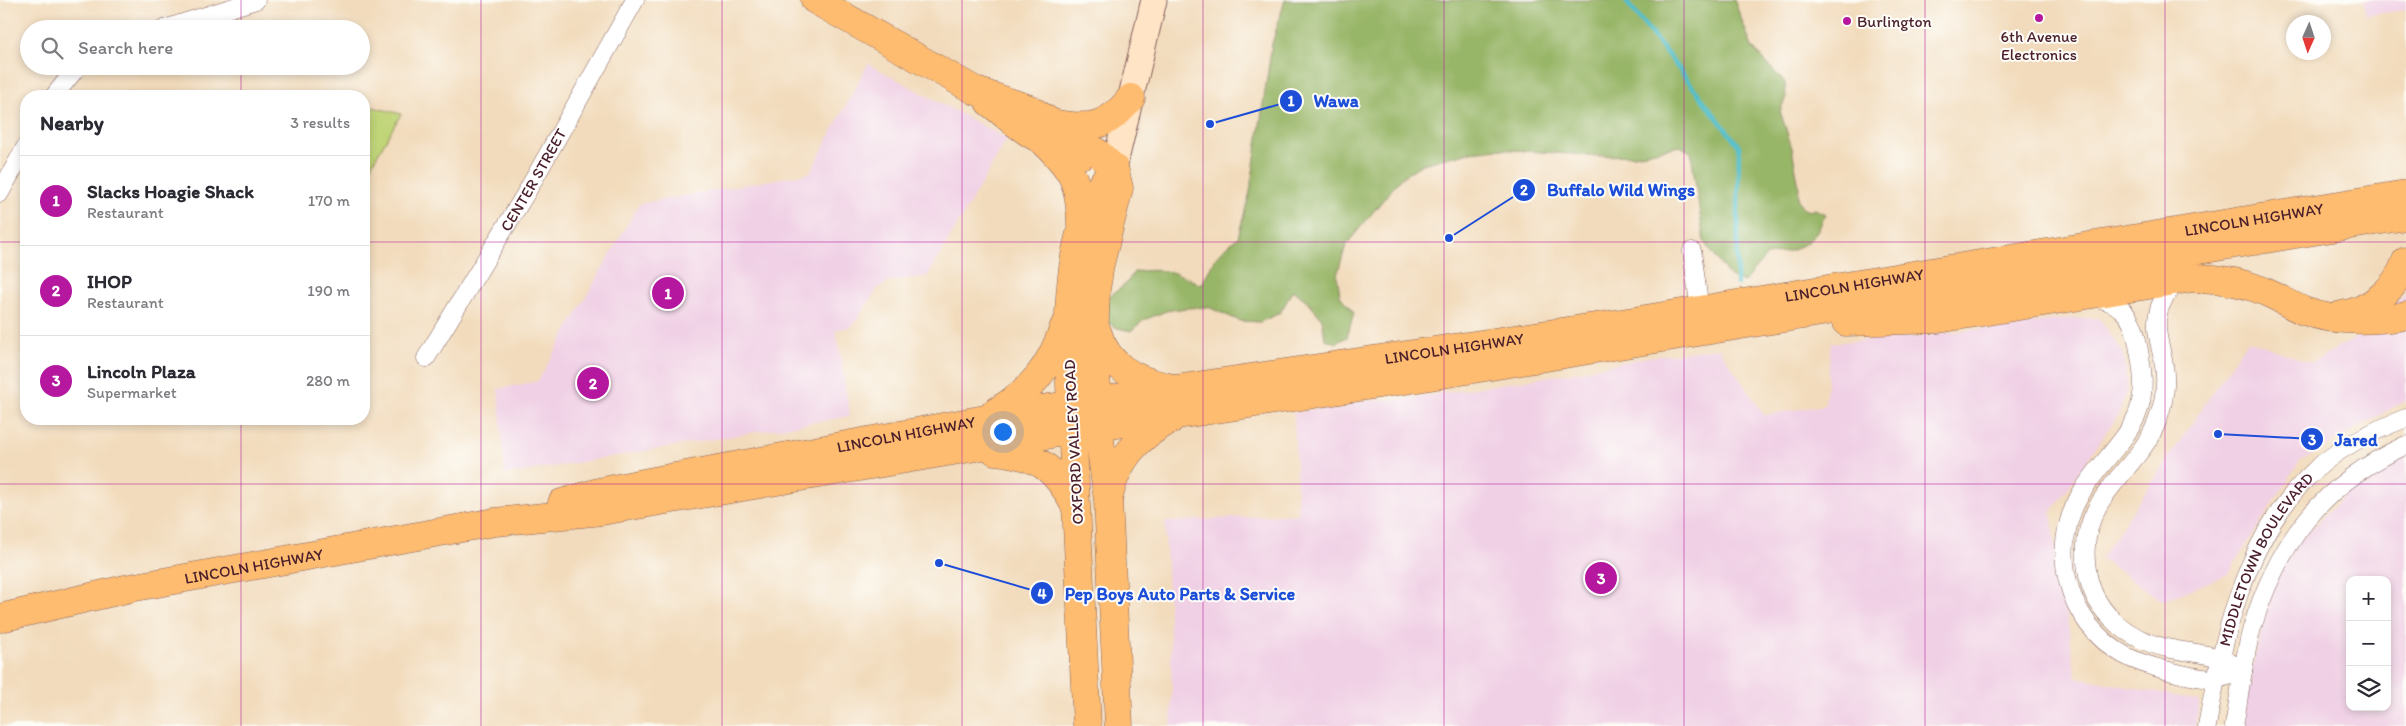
<!DOCTYPE html>
<meta charset="utf-8">
<style>
:root{--surface:#fff;--page:#f7f7f7;--text:#2b2b33;--muted:#7c7c81;--line:#e1e1e2;--accent:#b5179e}
body{margin:0;font-family:Itim,sans-serif;background:var(--page);color:var(--text)}
.controls{position:absolute;right:15px;bottom:15px;display:grid;overflow:hidden;border-radius:10px;box-shadow:0 2px 8px #0003}
.controls button{width:45px;height:45px;display:grid;place-items:center;padding:0;border:0;border-bottom:1px solid var(--line);background:var(--surface);color:var(--text);font:25px sans-serif}
.compass{position:absolute;left:2286px;top:15px;width:45px;height:45px;border-radius:50%;background:var(--surface);box-shadow:0 2px 8px #0003;rotate:183deg}
.you{position:absolute;left:1002px;top:431px;width:18px;height:18px;margin:-12px;border:4px solid #fff;border-radius:50%;background:#1a73e8;box-shadow:0 0 0 8px #1a73e833}
.badge{display:grid;place-items:center;width:32px;height:32px;border-radius:50%;background:var(--accent);color:#fff;font-size:16px;font-weight:700}
.pin{position:absolute;translate:-50% -50%;border:2px solid #fff;box-shadow:0 1px 5px #0006}
.list{margin:0;padding:0;list-style:none}
h2{display:flex;justify-content:space-between;align-items:center;height:65px;margin:0;padding:0 20px;font-size:21px}
h2 small{font-size:16px;font-weight:400;color:var(--muted)}
.list li{display:grid;grid-template-columns:32px 1fr auto;gap:15px;align-items:center;box-sizing:border-box;height:90px;padding:0 20px;border-top:1px solid var(--line)}
.list b{display:block;font-size:19px;white-space:nowrap}
.list p{margin:0;font-size:16px;white-space:nowrap;color:var(--muted)}
.list em{font-size:16px;font-style:normal;color:var(--muted)}
.icon{flex:none;width:28px;height:28px;fill:none;stroke:currentColor;stroke-width:2;stroke-linecap:round;stroke-linejoin:round}
.map{position:relative;flex:none;width:2406px;height:726px;overflow:hidden}
.search{position:absolute;background:var(--surface);box-shadow:0 2px 8px #0003;left:20px;top:20px;width:350px;height:55px;display:flex;align-items:center;gap:12px;box-sizing:border-box;padding:0 18px;border-radius:28px;color:var(--muted);font-size:19px}
.panel{position:absolute;background:var(--surface);box-shadow:0 2px 8px #0003;left:20px;top:90px;width:350px;height:335px;border-radius:20px}
.map>svg:first-child{display:block}
.built{fill:#f0d0e5;fill-rule:evenodd}
.green{fill:#c0d478;stroke:#857a52}
.forest{fill:#98b668;stroke:#716a4a}
.lines{fill:none;stroke-linecap:round;stroke-linejoin:round}
.stream{stroke:#52bfca;stroke-width:4.5}
.street-casing{stroke:#85615e;stroke-width:19}
.secondary-casing{stroke:#85615e;stroke-width:27}
.primary-casing{stroke:#85615e;stroke-width:29}
.street{stroke:#fff;stroke-width:18}
.secondary{stroke:#ffe4c6;stroke-width:25}
.primary{stroke:#febc70;stroke-width:28}
.grid{fill:none;stroke:#b5179e;stroke-width:1;stroke-opacity:0.55}
.poi-dot{fill:#b5179e;stroke:#fdfcf7;stroke-width:2}
.labels{text-anchor:middle;stroke-width:4;stroke-linejoin:round;paint-order:stroke}
.poi-label{font-size:16px;fill:#4a1f2b;stroke:#fdfcf7;text-anchor:start}
.street-label{font-size:16px;fill:#4a1f2b;stroke:#fdfcf7}
.leader{fill:none;stroke:#1d4ed8;stroke-width:2}
.callout-dot{fill:#1d4ed8;stroke:#fdfcf7;stroke-width:2}
.mark-label{font-size:15px;text-anchor:middle;font-weight:bold;fill:#fff}
.callout-label{font-size:18px;text-anchor:middle;font-weight:bold;fill:#1d4ed8;stroke:#fdfcf7;stroke-width:4;stroke-linejoin:round;paint-order:stroke}
</style>
<div class="map">
<svg width="2406" height="726" viewBox="0 0 2406 726">
<rect width="100%" height="100%" fill="#fdfcf7"/>
<filter id="ink" filterUnits="userSpaceOnUse"><feTurbulence type="fractalNoise" baseFrequency=".02" numOctaves="2"/><feDisplacementMap in="SourceGraphic" scale="10" xChannelSelector="R" yChannelSelector="G"/><feConvolveMatrix kernelMatrix="1 2 1 2 8 2 1 2 1" color-interpolation-filters="sRGB"/></filter>
<filter id="wash" filterUnits="userSpaceOnUse"><feTurbulence type="fractalNoise" baseFrequency=".0096" numOctaves="4" result="noise"/><feDisplacementMap in="SourceGraphic" scale="20" xChannelSelector="R" yChannelSelector="G"/><feGaussianBlur stdDeviation="1.12" result="paint"/><feColorMatrix in="noise" values="0 0 0 0 0 0 0 0 0 0 0 0 0 0 0 0 0 1.4 0 .05"/><feComposite in="paint" operator="in"/></filter>
<g filter="url(#wash)">
<rect width="100%" height="100%" fill="#f2dbbc"/>
<path class="built" d="M 2363,0 L 2406,0 L 2406,10 L 2365,15 Z
M 868,64 L 1007,139 L 928,276 L 891,281 L 878,288 L 853,326 L 836,330 L 850,416 L 505,475 L 498,389 L 538,381 L 639,204 L 810,173 Z
M 2406,293 L 2406,400 L 2300,461 L 2228,574 L 2162,601 L 2101,558 L 2248,340 L 2311,363 L 2368,331 Z
M 2099,318 L 2122,351 L 2128,386 L 2119,414 L 2051,513 L 2076,677 L 2200,701 L 2195,726 L 1171,726 L 1172,684 L 1165,522 L 1298,514 L 1294,413 L 1359,401 L 1405,399 L 1576,372 L 1648,357 L 1719,348 L 1764,415 L 1825,405 L 1831,343 L 1922,336 L 2065,319 Z
M 2406,456 L 2406,726 L 2241,726 L 2255,655 L 2276,577 L 2300,540 L 2342,498 L 2385,464 ZM 2350,580 L 2387,580 L 2387,707 L 2350,707 Z"/>
<path class="green" d="M 364,105 L 401,114 L 364,178 Z"/>
<path class="forest" d="M 1285,0 L 1734,0 L 1752,47 L 1785,83 L 1786,97 L 1780,111 L 1792,148 L 1799,187 L 1798,201 L 1804,209 L 1809,211 L 1815,209 L 1825,214 C 1815,244 1797,252 1767,255 L 1744,282 L 1730,277 L 1704,242 L 1691,152 L 1680,146 L 1635,155 L 1599,156 L 1498,149 L 1470,152 L 1422,164 L 1401,178 L 1346,245 L 1337,275 L 1340,296 L 1354,313 L 1347,337 L 1336,343 L 1325,339 L 1322,319 L 1307,301 L 1293,290 L 1280,313 L 1260,322 L 1240,321 L 1208,307 L 1186,308 L 1166,311 L 1144,320 L 1131,331 L 1117,328 L 1106,322 L 1107,298 L 1126,284 L 1134,272 C 1162,268 1177,271 1201,285 L 1217,256 L 1238,237 L 1250,192 L 1272,44 Z"/>
<g class="lines">
<path class="stream" d="M 1625,0 L 1739,146 L 1737,284"/>
</g>
</g>
<g filter="url(#ink)">
<g class="lines">
<g class="street-casing">
<g id="street">
<path d="M 164,29 L 256,0"/>
<path d="M 54,96 L 78,66"/>
<path d="M 0,193 L 26,146"/>
<path d="M 1692,251 L 1700,311"/>
<path d="M 2176,281 C 2169,291 2160,301 2158,314 C 2154,332 2162,349 2164,366 C 2167,384 2164,402 2158,419 C 2147,452 2115,476 2098,506 C 2086,527 2083,552 2088,576 C 2096,615 2130,640 2167,648 C 2185,652 2203,653 2220,658 C 2228,661 2236,666 2243,671"/>
<path d="M 2093,297 C 2119,302 2132,314 2137,340 C 2142,365 2147,390 2137,415 C 2125,443 2096,467 2080,495 C 2048,551 2067,623 2124,655 C 2144,666 2191,678 2214,679 C 2223,679 2235,673 2243,671"/>
<path id="s1" d="M 426,358 L 526,193 L 635,0"/>
<path id="s2" d="M 2207,726 C 2223,639 2243,544 2306,479 C 2333,450 2370,432 2406,418"/>
<path d="M 2234,726 C 2240,694 2243,660 2252,628 C 2278,542 2323,483 2406,445"/>
</g>
</g>
<g class="secondary-casing">
<path id="secondary" d="M 1114,168 L 1154,0"/>
</g>
<g class="primary-casing">
<g id="primary">
<path d="M 815,0 L 976,91 L 1030,109 L 1098,153 L 1114,168 L 1119,188 L 1100,264 L 1096,289 L 1094,343 L 1101,450 L 1108,500 L 1119,726"/>
<path d="M 989,102 C 1006,115 1021,130 1040,139 C 1054,145 1068,147 1081,155"/>
<path d="M 1057,124 C 1091,130 1109,126 1131,98"/>
<path d="M 1045,143 C 1074,171 1080,184 1081,225"/>
<path d="M 2341,315 C 2370,311 2397,288 2406,261"/>
<path d="M 1846,322 L 1938,319 L 2192,278 C 2219,278 2245,282 2270,294 C 2281,299 2292,306 2304,311 C 2336,323 2373,321 2406,316"/>
<path d="M 1097,331 C 1107,366 1134,380 1168,387"/>
<path d="M 994,413 C 1031,391 1050,368 1064,327"/>
<path d="M 995,451 C 1038,455 1056,468 1075,506"/>
<path d="M 1109,496 C 1117,460 1137,437 1170,420"/>
<path id="s3" d="M 562,503 L 599,492 L 638,484 L 1028,411 L 1609,325 L 2406,194"/>
<path id="s4" d="M 0,618 L 130,588 L 495,522 L 602,511 L 1052,434 L 1412,379 L 2406,216"/>
<path d="M 1087,726 L 1068,344 C 1069,284 1073,214 1114,168"/>
</g>
</g>
<use href="#street" class="street"/>
<use href="#secondary" class="secondary"/>
<use href="#primary" class="primary"/>
</g>
</g>
<path class="grid" d="M 241,0 L 241,29M 481,0 L 481,726M 722,0 L 722,726M 962,0 L 962,726M 1203,0 L 1203,726M 1444,0 L 1444,726M 1684,0 L 1684,726M 1925,0 L 1925,726M 2165,0 L 2165,726M 241,66 L 241,96M 0,242 L 26,242M 364,242 L 2406,242M 241,419 L 241,726M 0,484 L 2406,484"/>
<g class="poi-dot">
<circle cx="2039" cy="18" r="5"/>
<circle cx="1847" cy="21" r="5"/>
</g>
<g class="labels">
<g class="poi-label">
<text x="1857" y="27">Burlington</text>
<text x="2039" y="42" text-anchor="middle">6th Avenue<tspan x="2039" dy="18">Electronics</tspan></text>
</g>
<g class="street-label">
<text dy="6" stroke="none"><textPath href="#s1" startOffset="208">CENTER STREET</textPath></text>
<text dy="6" stroke="none"><textPath href="#s3" startOffset="1716">LINCOLN HIGHWAY</textPath></text>
<text dy="6" stroke="none"><textPath href="#s3" startOffset="1311">LINCOLN HIGHWAY</textPath></text>
<text dy="6" stroke="none"><textPath href="#s3" startOffset="906">LINCOLN HIGHWAY</textPath></text>
<text dy="6" stroke="none"><textPath href="#s3" startOffset="351">LINCOLN HIGHWAY</textPath></text>
<text transform="translate(1073 442) rotate(-93)" y="6">OXFORD VALLEY ROAD</text>
<text dy="6" stroke="none"><textPath href="#s2" startOffset="179">MIDDLETOWN BOULEVARD</textPath></text>
<text dy="6" stroke="none"><textPath href="#s4" startOffset="259">LINCOLN HIGHWAY</textPath></text>
</g>
</g>
<path class="leader" d="M1210 124L1291 101M1449 238L1524 190M2218 434L2312 439M939 563L1042 593"/>
<g class="callout-dot">
<circle cx="1210" cy="124" r="5"/>
<circle cx="1449" cy="238" r="5"/>
<circle cx="2218" cy="434" r="5"/>
<circle cx="939" cy="563" r="5"/>
<circle cx="1291" cy="101" r="12"/>
<circle cx="1524" cy="190" r="12"/>
<circle cx="2312" cy="439" r="12"/>
<circle cx="1042" cy="593" r="12"/>
</g>
<g class="mark-label">
<text x="1291" y="106">1</text>
<text x="1524" y="195">2</text>
<text x="2312" y="445">3</text>
<text x="1042" y="599">4</text>
</g>
<g class="callout-label">
<text x="1336" y="107">Wawa</text>
<text x="1621" y="196">Buffalo Wild Wings</text>
<text x="2356" y="446">Jared</text>
<text x="1180" y="600">Pep Boys Auto Parts &amp; Service</text>
</g>
</svg>
<div class="controls">
<button>+</button>
<button>−</button>
<button><svg class="icon" aria-label="layers" viewBox="0 0 24 24"><path d="M12 4l9 5-9 5-9-5zM3 14l9 5 9-5"/></svg></button>
</div>
<svg class="compass" viewBox="-18 -18 36 36"><path d="M0-13l5 13h-10z" fill="#e53935"/><path d="M0 13l5-13h-10z" fill="#7c7c81"/></svg>
<div class="you"></div>
<div class="pin badge" style="left:668px;top:293px">1</div>
<div class="pin badge" style="left:593px;top:383px">2</div>
<div class="pin badge" style="left:1601px;top:578px">3</div>
<div class="search"><svg class="icon" aria-label="search" viewBox="0 0 24 24"><circle cx="10" cy="10" r="6"/><path d="M15 15l6 6"/></svg>Search here</div>
<section class="panel">
<h2>Nearby<small>3 results</small></h2>
<ul class="list">
<li><span class="badge">1</span><div><b>Slacks Hoagie Shack</b><p>Restaurant</p></div><em>170 m</em></li>
<li><span class="badge">2</span><div><b>IHOP</b><p>Restaurant</p></div><em>190 m</em></li>
<li><span class="badge">3</span><div><b>Lincoln Plaza</b><p>Supermarket</p></div><em>280 m</em></li>
</ul>
</section>
</div>
